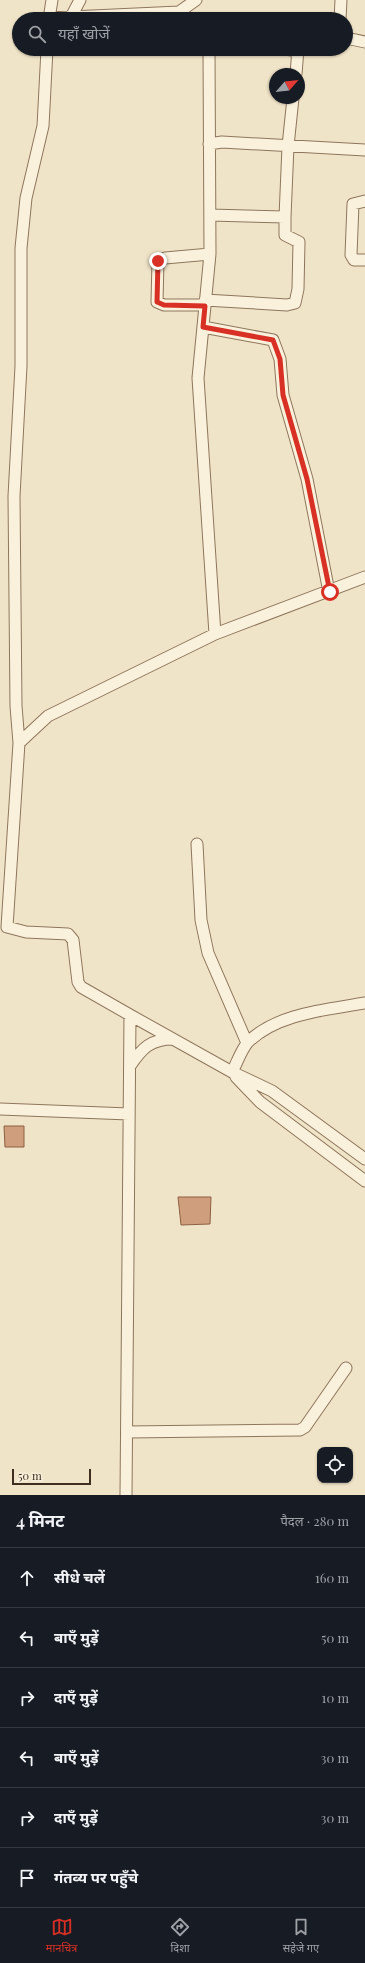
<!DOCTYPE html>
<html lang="hi">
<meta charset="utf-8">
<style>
:root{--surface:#171b24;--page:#20242c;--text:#f1f3f6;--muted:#9ea1a6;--line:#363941;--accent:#d93025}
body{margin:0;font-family:"Playfair Display","Noto Sans Devanagari",serif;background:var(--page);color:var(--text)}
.controls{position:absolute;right:12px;bottom:12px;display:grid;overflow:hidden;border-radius:8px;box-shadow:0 1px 3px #0004}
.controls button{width:36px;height:36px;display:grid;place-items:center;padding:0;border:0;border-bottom:1px solid var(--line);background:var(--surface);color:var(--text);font:20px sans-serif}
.compass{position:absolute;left:269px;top:68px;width:36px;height:36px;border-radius:50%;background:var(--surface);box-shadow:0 1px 3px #0004;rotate:62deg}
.scale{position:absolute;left:12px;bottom:10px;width:79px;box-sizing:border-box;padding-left:4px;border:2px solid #3d2e20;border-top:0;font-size:11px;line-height:14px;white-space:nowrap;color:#3d2e20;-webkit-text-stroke:3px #f7eed8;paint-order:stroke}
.stop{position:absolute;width:12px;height:12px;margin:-9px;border:3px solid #d93025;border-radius:50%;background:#fff}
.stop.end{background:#d93025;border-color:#fff;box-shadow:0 1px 4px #0008}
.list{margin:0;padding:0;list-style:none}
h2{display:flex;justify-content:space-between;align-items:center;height:52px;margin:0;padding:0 16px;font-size:17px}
h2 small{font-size:13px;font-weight:400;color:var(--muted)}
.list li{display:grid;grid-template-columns:26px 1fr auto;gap:12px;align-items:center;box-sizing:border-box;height:60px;padding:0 16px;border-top:1px solid var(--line)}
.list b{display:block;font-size:15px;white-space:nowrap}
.list em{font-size:13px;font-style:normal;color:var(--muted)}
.icon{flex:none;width:22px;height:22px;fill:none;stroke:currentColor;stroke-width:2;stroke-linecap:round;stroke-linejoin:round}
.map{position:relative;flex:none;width:365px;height:1495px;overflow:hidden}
.search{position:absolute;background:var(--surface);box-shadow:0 1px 3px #0004;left:12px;right:12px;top:12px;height:44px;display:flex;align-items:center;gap:10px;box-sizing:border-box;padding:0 14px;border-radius:22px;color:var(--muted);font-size:15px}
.sheet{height:412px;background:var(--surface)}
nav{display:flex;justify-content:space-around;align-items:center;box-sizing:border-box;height:56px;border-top:1px solid var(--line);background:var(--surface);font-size:11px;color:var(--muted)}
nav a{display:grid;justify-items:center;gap:2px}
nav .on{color:var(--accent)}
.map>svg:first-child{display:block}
.building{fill:#cf9f7d;stroke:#8d5f41}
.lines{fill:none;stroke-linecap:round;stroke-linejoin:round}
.minor-casing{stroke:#8d765c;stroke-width:13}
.minor{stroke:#faf1dc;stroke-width:11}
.route{stroke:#d93025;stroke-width:5}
</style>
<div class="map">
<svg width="365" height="1495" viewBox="0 0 365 1495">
<rect width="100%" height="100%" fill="#f0e4c8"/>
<path class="building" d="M 4,1126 L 24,1126 L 24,1147 L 5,1147 Z
M 178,1197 L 211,1197 L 210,1224 L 181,1225 Z"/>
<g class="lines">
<g class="minor-casing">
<path id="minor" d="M 71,17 L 80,0
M 49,18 L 179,12 L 196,0
M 49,19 L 52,0
M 340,19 L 341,0
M 346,38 L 365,42
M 209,49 L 210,254 L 198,378 L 215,634
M 285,49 L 298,51
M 296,74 L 298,49
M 209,144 L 222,142 L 365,150
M 365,201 L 353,204 L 351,255 L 354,260 L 365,260
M 210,215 L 285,217 L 288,146 L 293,98
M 205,300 L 287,305 L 295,303 L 298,289 L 299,242 L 285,235 L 285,217
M 205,305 L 164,305 L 157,302 L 158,261 L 165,258 L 210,254
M 203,327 L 273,340 L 280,359 L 283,395 L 307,479 L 329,592
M 19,743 L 16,706 L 14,496 L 21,366 L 21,248 L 26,198 L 43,126 L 47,49
M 197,844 L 201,920 L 208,953 L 247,1043
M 130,1015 L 81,987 L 78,982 L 73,940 L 68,934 L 26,932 L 7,927 L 19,743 L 48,716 L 215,634 L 365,577
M 130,1066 C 142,1048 151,1039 173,1039
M 232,1072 C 237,1063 241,1050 248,1042 C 278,1013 326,1010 365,1003
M 236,1077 L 260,1102 L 365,1181
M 0,1109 L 129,1114
M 127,1432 L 300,1430 L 305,1427 L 346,1368
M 126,1495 L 130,1015 L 232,1072 L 272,1091 L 365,1159"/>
</g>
<use href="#minor" class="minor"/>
</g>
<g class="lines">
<path class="route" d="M 158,261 L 157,302 L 164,305 L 205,306 L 203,327 L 273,340 L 280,359 L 283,395 L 307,479 L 330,592"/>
</g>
</svg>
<div class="controls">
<button><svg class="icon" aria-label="locate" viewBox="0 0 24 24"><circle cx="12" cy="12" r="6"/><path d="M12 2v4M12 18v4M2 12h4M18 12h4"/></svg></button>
</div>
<svg class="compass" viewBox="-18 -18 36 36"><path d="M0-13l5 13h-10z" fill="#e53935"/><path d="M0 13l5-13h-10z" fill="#9ea1a6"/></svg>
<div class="scale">50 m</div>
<div class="stop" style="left:330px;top:592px"></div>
<div class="stop end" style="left:158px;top:261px"></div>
<div class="search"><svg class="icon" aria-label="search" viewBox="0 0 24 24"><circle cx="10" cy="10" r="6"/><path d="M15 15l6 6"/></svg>यहाँ खोजें</div>
</div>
<section class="sheet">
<h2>4 मिनट<small>पैदल · 280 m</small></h2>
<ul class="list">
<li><svg class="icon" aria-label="ahead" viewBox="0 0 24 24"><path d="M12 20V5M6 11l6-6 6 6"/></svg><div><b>सीधे चलें</b></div><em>160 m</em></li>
<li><svg class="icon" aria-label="left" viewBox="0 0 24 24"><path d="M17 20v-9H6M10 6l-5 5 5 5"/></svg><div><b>बाएँ मुड़ें</b></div><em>50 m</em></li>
<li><svg class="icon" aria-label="right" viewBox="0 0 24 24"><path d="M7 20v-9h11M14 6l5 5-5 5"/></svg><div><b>दाएँ मुड़ें</b></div><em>10 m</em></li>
<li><svg class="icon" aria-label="left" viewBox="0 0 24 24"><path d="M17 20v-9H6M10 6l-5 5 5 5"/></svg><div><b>बाएँ मुड़ें</b></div><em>30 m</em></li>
<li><svg class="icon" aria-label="right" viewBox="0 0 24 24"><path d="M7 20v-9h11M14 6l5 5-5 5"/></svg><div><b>दाएँ मुड़ें</b></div><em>30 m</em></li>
<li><svg class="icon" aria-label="arrive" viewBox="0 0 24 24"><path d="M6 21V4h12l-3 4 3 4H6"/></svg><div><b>गंतव्य पर पहुँचे</b></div></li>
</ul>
</section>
<nav>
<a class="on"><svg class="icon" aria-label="map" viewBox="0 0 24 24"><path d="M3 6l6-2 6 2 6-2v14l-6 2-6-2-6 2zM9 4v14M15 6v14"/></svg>मानचित्र</a>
<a><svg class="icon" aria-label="directions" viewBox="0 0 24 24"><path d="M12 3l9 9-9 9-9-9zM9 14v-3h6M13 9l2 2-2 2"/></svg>दिशा</a>
<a><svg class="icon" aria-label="saved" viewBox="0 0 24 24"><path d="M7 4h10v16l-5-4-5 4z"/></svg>सहेजे गए</a>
</nav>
